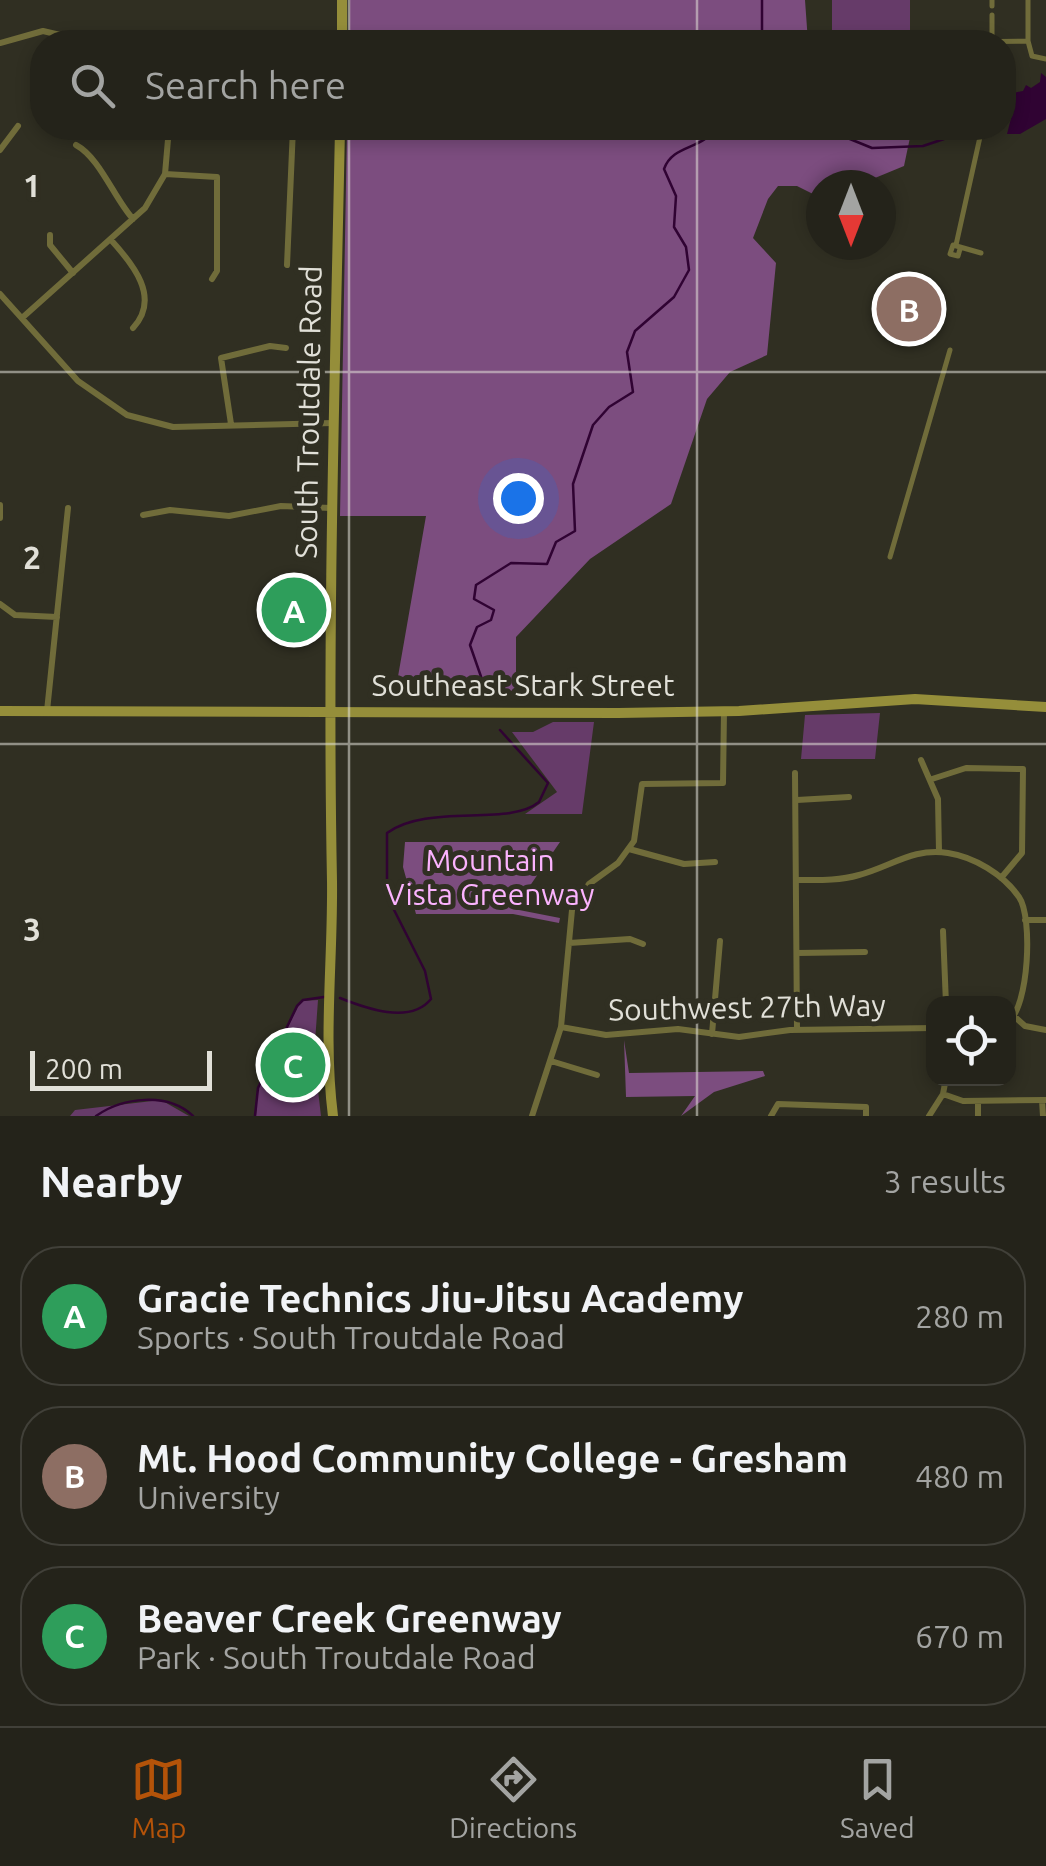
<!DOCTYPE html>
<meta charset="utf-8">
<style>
:root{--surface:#24231a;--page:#302f27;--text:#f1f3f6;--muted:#a3a4a2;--line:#414039;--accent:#b45309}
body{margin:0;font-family:Ubuntu,sans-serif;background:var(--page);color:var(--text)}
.controls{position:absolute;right:30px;bottom:30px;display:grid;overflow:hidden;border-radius:20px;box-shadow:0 5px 15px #0003}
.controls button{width:90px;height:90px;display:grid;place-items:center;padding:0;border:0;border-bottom:2px solid var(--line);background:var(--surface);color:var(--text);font:50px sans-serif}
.compass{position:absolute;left:806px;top:170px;width:90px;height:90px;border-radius:50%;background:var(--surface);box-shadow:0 5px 15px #0003;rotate:180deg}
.scale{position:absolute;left:30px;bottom:25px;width:182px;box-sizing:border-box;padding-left:10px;border:5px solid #e1e0d8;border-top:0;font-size:28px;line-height:35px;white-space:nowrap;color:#e1e0d8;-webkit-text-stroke:8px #302f22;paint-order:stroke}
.you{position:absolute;left:518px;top:498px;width:35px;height:35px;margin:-25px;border:8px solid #fff;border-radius:50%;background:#1a73e8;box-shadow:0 0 0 15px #1a73e833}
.badge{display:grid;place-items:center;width:65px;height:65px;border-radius:50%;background:var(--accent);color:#fff;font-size:32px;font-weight:700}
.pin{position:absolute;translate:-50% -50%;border:5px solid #fff;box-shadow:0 2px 10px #0006}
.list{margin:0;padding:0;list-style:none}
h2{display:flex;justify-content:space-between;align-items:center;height:130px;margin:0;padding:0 40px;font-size:42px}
h2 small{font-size:32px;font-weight:400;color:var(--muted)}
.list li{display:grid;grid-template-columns:65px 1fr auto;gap:30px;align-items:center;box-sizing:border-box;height:140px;margin:0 20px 20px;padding:0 20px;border:2px solid var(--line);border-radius:40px}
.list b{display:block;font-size:38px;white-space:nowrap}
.list p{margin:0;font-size:32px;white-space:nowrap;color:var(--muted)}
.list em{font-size:32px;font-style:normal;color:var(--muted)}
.icon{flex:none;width:55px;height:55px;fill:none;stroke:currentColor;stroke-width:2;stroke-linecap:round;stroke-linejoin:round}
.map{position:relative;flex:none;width:1046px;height:1116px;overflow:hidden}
.search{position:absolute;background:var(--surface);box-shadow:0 5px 15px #0003;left:30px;right:30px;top:30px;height:110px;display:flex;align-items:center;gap:25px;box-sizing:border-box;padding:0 35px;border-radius:40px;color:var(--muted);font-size:38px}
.sheet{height:610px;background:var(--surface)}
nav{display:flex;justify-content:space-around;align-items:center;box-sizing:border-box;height:140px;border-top:2px solid var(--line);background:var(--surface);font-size:28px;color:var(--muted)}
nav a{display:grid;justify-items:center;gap:5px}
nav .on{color:var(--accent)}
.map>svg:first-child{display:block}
.green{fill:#663b69}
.forest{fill:#7c4d7f}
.water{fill:#300333}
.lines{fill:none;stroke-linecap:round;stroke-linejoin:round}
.stream{stroke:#300333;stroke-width:2.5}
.pedestrian{stroke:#706c3a;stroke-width:5}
.minor{stroke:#706c3a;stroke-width:6}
.secondary{stroke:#958e3a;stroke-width:10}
.grid{fill:none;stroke:#e1e0d8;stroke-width:2.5;stroke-opacity:0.55}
.labels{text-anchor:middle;stroke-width:10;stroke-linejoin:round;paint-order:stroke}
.street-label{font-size:30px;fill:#e1e0d8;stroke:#302f22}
.park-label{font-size:30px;fill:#fbb3fe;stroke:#302f22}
.grid-label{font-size:32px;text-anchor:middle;font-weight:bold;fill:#e1e0d8;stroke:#302f22;stroke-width:10;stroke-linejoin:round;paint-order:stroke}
</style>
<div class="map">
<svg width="1046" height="1116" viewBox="0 0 1046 1116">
<rect width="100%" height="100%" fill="#302f22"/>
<path class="green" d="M 832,0 L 910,0 L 910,42 L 832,42 Z
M 880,713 L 875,759 L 801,759 L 805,715 Z
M 553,722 L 594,722 L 582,814 L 525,814 L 557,792 L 512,732 L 533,732 Z
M 318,1000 L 314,1056 L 321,1116 L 256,1116 L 258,1086 L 301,1001 Z
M 161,1100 L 189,1116 L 70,1116 L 75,1110 Z"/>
<path class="forest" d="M 350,0 L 805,0 L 808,42 L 349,42 Z
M 347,128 L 912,128 L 904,166 L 858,185 L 821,185 L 821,198 L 797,186 L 778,186 L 768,199 L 753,238 L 776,263 L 767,355 L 730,372 L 707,399 L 671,504 L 590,559 L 516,637 L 516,691 L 396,688 L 426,516 L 340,516 Z
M 405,842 L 560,842 L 514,909 L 560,918 L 559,923 L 513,914 L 416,914 L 403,867 Z
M 624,1040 L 629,1073 L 763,1071 L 765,1076 L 714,1092 L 681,1116 L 695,1096 L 626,1097 Z"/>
<path class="water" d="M 1041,73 L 1046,77 L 1046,119 L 1020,134 L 1007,134 L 1016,99 L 1012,93 L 1023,91 L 1026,85 L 1031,88 L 1040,82 Z"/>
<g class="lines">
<path class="stream" d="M 762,42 L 762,0
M 1004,95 L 1015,94
M 785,128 L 808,138 L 845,137 L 872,148 L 923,146 L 944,139 L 951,128
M 486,691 L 470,645 L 477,627 L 491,620 L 494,610 L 474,599 L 476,585 L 511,563 L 547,564 L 556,542 L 575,531 L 573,484 L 593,425 L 609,407 L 633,392 L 627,352 L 635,331 L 674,297 L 689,270 L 686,247 L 674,227 L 676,196 L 664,169 C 673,144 703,150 715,128
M 340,998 C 365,1008 410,1025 431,999 L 425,971 L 387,896 L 387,833 C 427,803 509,827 539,802 L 548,783 L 500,730
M 96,1116 C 123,1097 168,1092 193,1116
M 255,1116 L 258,1088 L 297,1006 L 303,1000 L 324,997"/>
<path class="pedestrian" d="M 992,0 L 992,6
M 1028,41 L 1032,56 L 1046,59
M 956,42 L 1028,41 L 1028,0
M 992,42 L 992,15
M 956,245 L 982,128
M 960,249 L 958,256 L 950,254 L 953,245 L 981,253
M 890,557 L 950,350"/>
<path class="minor" d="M 155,42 L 158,37
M 239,42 L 240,34 L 290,35
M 0,43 L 43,31 L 90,42
M 76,145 C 100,158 114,198 133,219
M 0,150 L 18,126
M 165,174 L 217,177 L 217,271 L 212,279
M 50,235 L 50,245 L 73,273
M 111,240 C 133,264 161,298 133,328
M 287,265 L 293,128
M 0,294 L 78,381 L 127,415 L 173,427 L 333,423
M 22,318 L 145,208 L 165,174 L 169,128
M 231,424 L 221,358 L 270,346 L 286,348
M 0,505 L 0,518
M 143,515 L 170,510 L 229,516 L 281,506 L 331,508
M 0,604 L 15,615 L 57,617
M 47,711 L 68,508
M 921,760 L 938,799 L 939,852
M 795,773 L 797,1030
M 932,779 L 966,768 L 1023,769 L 1022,853 L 1001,878
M 797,800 L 849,797
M 629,849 L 684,864 L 715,862
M 797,880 C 818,880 838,881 859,875 C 890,867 914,847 948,853 C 974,857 1003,874 1019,897 C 1033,917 1029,1007 1008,1022
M 1025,920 L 1046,920
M 943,931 L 946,1004
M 569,943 L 630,939 L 643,944
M 797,953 L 865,952
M 1015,1017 L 1025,1026 L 1046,1030
M 561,1027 L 606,1035 L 678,1029 L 739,1037 L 790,1030 L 934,1028
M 712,1034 L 720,941
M 551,1061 L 597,1075
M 943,1094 L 963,1101 L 1046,1100
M 1042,1100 L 1043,1116
M 978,1101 L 978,1116
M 532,1116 L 561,1027 L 572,910 L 589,884 L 618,863 L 634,841 L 642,784 L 723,783 L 724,711
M 771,1116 L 778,1104 L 866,1107 L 866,1116
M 929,1116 L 943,1094 L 946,1078"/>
<path class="secondary" d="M 342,42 L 342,0
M 0,711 L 618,713 L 739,711 L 915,699 L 1046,707
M 333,1116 C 323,1037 333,960 332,881 C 327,630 335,379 340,128"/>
</g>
<path class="grid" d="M 349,0 L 349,42M 697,0 L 697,42M 349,128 L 349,1116M 697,128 L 697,1116M 0,372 L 1046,372M 0,744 L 1046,744"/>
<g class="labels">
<g class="street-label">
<text transform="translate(309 412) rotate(-89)" y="10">South Troutdale Road</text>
<text x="523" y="696">Southeast Stark Street</text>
<text transform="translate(747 1008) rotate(-1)" y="10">Southwest 27th Way</text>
</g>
<g class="park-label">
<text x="490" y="871">Mountain<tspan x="490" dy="34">Vista Greenway</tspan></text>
</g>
</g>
<g class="grid-label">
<text x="32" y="197">1</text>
<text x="32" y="569">2</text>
<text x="32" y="941">3</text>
</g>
</svg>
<div class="controls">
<button><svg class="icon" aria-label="locate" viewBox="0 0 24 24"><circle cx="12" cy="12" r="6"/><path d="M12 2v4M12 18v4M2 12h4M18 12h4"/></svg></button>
</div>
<svg class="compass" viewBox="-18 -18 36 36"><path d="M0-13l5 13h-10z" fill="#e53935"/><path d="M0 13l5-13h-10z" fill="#a3a4a2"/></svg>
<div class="scale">200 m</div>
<div class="you"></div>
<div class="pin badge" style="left:294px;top:610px;background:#2e9e5b">A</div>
<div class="pin badge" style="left:909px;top:309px;background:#8d6e63">B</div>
<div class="pin badge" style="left:293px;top:1065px;background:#2e9e5b">C</div>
<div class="search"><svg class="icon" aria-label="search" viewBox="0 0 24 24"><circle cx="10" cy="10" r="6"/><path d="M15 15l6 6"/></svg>Search here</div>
</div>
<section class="sheet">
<h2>Nearby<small>3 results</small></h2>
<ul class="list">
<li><span class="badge" style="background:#2e9e5b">A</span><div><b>Gracie Technics Jiu-Jitsu Academy</b><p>Sports · South Troutdale Road</p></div><em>280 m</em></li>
<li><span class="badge" style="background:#8d6e63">B</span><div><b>Mt. Hood Community College - Gresham</b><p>University</p></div><em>480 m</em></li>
<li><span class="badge" style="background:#2e9e5b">C</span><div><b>Beaver Creek Greenway</b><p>Park · South Troutdale Road</p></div><em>670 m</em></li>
</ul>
</section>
<nav>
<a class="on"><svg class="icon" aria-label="map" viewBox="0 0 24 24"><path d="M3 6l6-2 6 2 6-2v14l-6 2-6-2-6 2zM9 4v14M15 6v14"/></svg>Map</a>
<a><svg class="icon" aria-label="directions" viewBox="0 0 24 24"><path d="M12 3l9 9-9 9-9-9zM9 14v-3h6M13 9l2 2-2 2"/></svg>Directions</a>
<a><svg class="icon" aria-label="saved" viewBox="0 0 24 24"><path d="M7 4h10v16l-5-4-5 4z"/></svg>Saved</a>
</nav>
